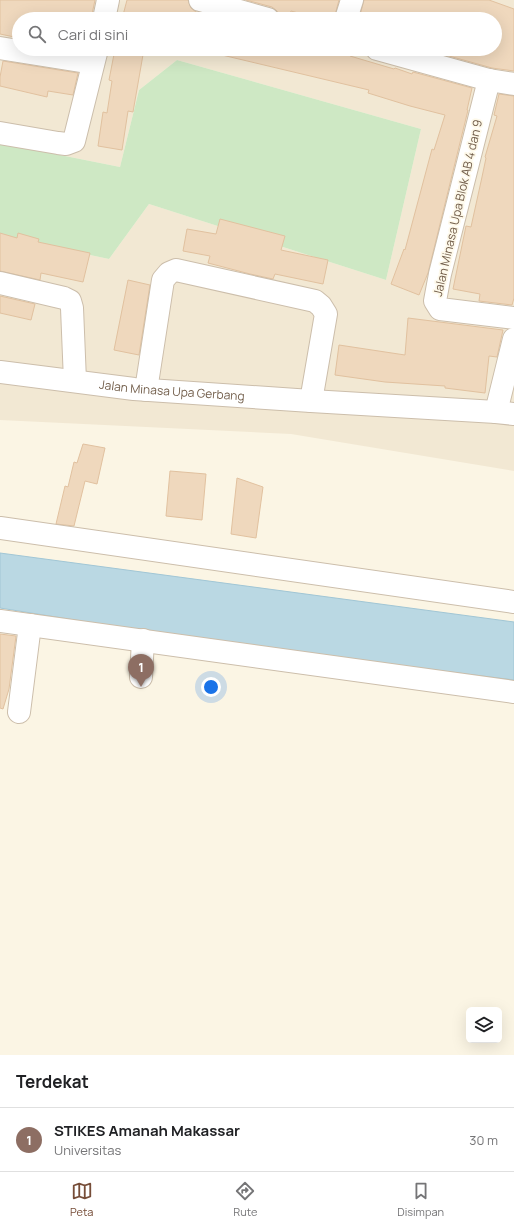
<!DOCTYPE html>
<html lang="id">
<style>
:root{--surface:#fff;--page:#f2f2f2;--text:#202124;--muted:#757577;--line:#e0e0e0;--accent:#764d38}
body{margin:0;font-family:Manrope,sans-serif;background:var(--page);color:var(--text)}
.controls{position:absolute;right:12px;bottom:12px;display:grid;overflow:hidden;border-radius:6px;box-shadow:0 4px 16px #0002}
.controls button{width:36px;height:36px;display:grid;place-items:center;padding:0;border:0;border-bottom:1px solid var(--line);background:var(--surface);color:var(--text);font:20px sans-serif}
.you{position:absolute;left:211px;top:687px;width:14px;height:14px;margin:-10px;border:3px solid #fff;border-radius:50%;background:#1a73e8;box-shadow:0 0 0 6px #1a73e833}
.badge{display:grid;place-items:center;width:26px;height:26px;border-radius:50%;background:var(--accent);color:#fff;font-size:13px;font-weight:700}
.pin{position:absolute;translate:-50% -33px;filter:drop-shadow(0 1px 2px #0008)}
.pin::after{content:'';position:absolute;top:21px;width:14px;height:12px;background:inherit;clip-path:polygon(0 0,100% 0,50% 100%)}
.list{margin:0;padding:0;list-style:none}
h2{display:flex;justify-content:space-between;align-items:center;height:52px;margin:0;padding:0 16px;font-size:17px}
h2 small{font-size:13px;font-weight:400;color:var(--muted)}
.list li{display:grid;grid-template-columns:26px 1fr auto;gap:12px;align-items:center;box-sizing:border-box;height:64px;padding:0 16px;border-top:1px solid var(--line)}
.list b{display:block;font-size:15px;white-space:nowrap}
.list p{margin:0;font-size:13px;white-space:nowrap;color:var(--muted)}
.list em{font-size:13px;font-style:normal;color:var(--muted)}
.icon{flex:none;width:22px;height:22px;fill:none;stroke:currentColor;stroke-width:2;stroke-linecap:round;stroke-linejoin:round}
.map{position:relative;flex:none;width:514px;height:1055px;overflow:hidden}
.search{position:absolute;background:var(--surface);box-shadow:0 4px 16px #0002;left:12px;right:12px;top:12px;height:44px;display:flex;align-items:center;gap:10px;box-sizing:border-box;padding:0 14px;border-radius:22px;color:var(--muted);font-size:15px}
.sheet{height:116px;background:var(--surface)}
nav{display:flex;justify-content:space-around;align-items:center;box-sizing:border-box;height:56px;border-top:1px solid var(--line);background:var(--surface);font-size:11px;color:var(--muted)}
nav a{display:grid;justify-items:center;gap:2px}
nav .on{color:var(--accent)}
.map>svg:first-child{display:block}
.residential{fill:#f2e8d3;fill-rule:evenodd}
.green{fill:#cee8c4}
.water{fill:#bad8e3;stroke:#a1c6d5}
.building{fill:#efd8bd;stroke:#e1c19f}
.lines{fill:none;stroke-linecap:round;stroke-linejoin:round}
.minor-casing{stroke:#ccbeab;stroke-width:24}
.minor{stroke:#fff;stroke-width:22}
.labels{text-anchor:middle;stroke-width:3.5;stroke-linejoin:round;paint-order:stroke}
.street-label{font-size:12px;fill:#725e4b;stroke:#fef9ea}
</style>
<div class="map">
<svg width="514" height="1055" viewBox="0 0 514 1055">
<rect width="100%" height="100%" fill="#fbf5e4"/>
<path class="residential" d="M 0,0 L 514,0 L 514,471 L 291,434 L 0,420 L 0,236 L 109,259 L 149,204 L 386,280 L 421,129 L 177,60 L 139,90 L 120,167 L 0,143 ZM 19,19 L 495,19 L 495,49 L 19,49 Z"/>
<path class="green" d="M 177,60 L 421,129 L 386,280 L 149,204 L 109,259 L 0,236 L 0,143 L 120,167 L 139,90 Z"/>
<path class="water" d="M 0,553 L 514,622 L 514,680 L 205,641 L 0,608 Z"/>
<path class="building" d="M 0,0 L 95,0 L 91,19 L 19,19 L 19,38 L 0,34 Z
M 127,0 L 188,0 L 191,8 L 196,12 L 222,19 L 122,19 Z
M 246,0 L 339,0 L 334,19 L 320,19 L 291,11 L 288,19 L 280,19 L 277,11 L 272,7 Z
M 364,0 L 489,0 L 514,9 L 514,71 L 492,68 L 424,49 L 495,49 L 495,19 L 359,19 Z
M 115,49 L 144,49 L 133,112 L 128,111 L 122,150 L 98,146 L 103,112 L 107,113 L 112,81 L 109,80 Z
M 223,49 L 339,49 L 351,52 L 350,56 L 394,69 L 395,68 L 412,74 L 413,72 L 472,88 L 467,110 L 468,110 L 428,273 L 419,295 L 391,284 L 404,249 L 405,250 L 432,149 L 434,150 L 445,115 L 410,106 L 368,93 L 369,90 L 222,55 Z
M 3,61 L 78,73 L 73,95 L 48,91 L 47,97 L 0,86 L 0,77 Z
M 499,94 L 514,96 L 514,298 L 512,305 L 479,301 L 480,294 L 453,289 L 466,226 L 471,227 L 482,177 L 486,158 L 485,157 L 497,116 L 494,115 Z
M 220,219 L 285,236 L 281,250 L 328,260 L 323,284 L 275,274 L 273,279 L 250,274 L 208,263 L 210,256 L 183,251 L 187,229 L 216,234 Z
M 0,233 L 17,238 L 18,233 L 39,239 L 38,242 L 90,253 L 83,282 L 41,273 L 40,280 L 0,271 Z
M 128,280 L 150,285 L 139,355 L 114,350 Z
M 0,296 L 35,304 L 31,320 L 0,313 Z
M 408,318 L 503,330 L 497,357 L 489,356 L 485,393 L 445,388 L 445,386 L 385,382 L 335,375 L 339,345 L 405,355 Z
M 83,444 L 105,448 L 97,484 L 85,481 L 74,526 L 56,524 L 65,486 L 68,487 L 74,462 L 77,463 Z
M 170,471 L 206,474 L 202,520 L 166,516 Z
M 237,478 L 263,487 L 256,538 L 231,534 Z
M 0,634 L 16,636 L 9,689 L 3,709 L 0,708 Z"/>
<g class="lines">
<g class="minor-casing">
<g id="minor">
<path d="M 200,0 L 268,19"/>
<path d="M 104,19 L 108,0"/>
<path d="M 346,19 L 352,0"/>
<path d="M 0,48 L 93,63"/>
<path d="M 377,49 L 489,80 L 514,84"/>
<path d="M 489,80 L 440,274 L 435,301 L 440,309 L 514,318"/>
<path d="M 0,133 L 58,143 L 66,144 L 74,141 L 97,49"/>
<path d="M 0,283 L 64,298 L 70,301 L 72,308 L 75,381"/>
<path id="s1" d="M 0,372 L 134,389 L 311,401 L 496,412 L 514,414"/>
<path d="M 146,390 L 163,280 L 169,273 L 176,270 L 315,301 L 321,306 L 326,314 L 311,401"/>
<path d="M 496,412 L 514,339"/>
<path d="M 0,528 L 514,602"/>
<path d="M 0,621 L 514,692"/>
<path d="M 141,677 L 143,640"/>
<path d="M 19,712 L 30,625"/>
</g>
</g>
<use href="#minor" class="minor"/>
</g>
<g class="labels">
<g class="street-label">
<text transform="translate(458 208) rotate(-77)" y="4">Jalan Minasa Upa Blok AB 4 dan 9</text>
<text dy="4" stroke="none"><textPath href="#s1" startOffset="173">Jalan Minasa Upa Gerbang</textPath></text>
</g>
</g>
</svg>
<div class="controls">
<button><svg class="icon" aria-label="layers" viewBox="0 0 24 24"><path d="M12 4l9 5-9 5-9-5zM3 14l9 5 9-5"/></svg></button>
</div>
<div class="you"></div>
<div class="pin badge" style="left:141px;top:687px;background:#8d6e63">1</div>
<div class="search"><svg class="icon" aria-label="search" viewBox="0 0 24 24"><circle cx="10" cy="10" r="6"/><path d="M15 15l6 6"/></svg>Cari di sini</div>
</div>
<section class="sheet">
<h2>Terdekat<small></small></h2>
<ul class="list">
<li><span class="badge" style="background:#8d6e63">1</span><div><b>STIKES Amanah Makassar</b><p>Universitas</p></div><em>30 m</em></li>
</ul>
</section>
<nav>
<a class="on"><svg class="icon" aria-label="map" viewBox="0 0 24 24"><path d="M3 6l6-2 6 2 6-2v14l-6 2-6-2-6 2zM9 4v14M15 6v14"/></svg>Peta</a>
<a><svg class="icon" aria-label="directions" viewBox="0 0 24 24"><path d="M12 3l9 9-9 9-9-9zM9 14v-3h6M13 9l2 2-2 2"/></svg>Rute</a>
<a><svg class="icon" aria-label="saved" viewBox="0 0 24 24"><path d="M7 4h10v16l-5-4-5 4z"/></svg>Disimpan</a>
</nav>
